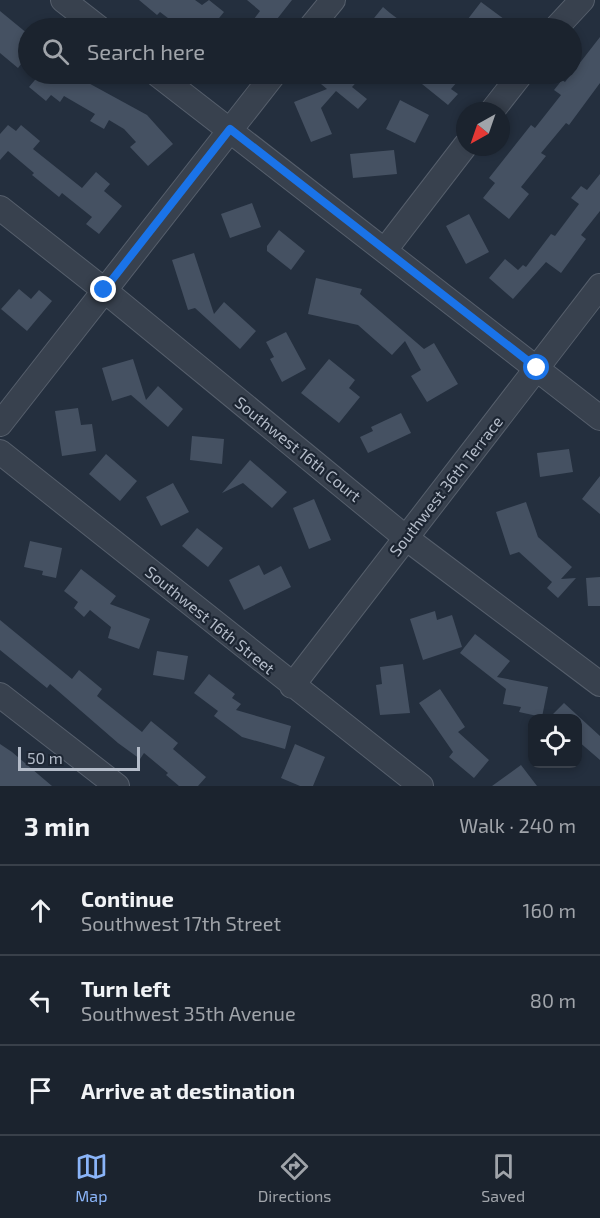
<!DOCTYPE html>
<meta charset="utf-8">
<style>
:root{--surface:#1b232e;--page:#242b36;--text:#f1f3f6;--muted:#a0a4aa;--line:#39404a;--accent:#8ab4f8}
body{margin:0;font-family:"Exo 2",sans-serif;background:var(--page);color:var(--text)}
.controls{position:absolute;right:18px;bottom:18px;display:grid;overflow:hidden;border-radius:12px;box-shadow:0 3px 9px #0003}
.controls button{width:54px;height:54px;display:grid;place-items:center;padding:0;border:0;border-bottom:2px solid var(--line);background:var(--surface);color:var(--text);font:30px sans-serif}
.compass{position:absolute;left:456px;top:102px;width:54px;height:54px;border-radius:50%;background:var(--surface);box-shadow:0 3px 9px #0003;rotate:220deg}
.scale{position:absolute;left:18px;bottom:15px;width:122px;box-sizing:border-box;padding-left:6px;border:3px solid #b4bcc9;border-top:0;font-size:16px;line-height:21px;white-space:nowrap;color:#b4bcc9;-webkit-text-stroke:4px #1d2633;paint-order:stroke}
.stop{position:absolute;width:18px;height:18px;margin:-14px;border:4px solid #1a73e8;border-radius:50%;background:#fff}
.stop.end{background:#1a73e8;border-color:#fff;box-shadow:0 2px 6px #0008}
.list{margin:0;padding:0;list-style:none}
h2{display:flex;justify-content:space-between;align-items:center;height:78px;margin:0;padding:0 24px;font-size:26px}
h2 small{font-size:20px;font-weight:400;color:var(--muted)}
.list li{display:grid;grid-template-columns:39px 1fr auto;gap:18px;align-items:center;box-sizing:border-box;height:90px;padding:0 24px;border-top:2px solid var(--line)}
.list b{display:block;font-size:22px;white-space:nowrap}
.list p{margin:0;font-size:20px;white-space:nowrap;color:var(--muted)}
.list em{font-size:20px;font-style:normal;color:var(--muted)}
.icon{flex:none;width:33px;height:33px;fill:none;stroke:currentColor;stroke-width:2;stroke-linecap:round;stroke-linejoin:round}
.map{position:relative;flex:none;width:600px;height:786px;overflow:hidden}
.search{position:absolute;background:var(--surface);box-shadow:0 3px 9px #0003;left:18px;right:18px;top:18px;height:66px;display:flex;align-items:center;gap:15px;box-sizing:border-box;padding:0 21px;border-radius:33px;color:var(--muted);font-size:22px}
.sheet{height:348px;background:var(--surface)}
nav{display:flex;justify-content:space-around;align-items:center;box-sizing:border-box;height:84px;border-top:2px solid var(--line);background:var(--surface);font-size:16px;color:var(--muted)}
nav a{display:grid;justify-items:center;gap:3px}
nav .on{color:var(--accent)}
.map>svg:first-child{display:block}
.building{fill:#455162}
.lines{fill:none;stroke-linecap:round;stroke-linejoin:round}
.minor-casing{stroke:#565f6c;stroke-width:26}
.minor{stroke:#38414e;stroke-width:24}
.route{stroke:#1a73e8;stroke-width:8}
.labels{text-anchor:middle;stroke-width:4.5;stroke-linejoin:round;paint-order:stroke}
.street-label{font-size:16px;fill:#b4bcc9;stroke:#1d2633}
</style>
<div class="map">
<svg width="600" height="786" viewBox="0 0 600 786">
<rect width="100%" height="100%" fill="#242f3e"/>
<path class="building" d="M 139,0 L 195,0 L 202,5 L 209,0 L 224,12 L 211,28 L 181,28 L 160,12 L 157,15 Z
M 247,0 L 292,0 L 270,28 L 254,19 L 260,11 Z
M 481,2 L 516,28 L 461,28 Z
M 383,7 L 390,13 L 410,28 L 366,28 Z
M 0,11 L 28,34 L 28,55 L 18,68 L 0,53 Z
M 600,37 L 600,83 L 569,125 L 566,123 L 541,153 L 546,156 L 521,187 L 529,194 L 509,219 L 483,198 L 495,183 L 489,178 L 531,125 L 535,128 L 561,95 L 554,90 L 562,80 L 565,82 Z
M 40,74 L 72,74 L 147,115 L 173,144 L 148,166 L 130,147 L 136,142 L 124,129 L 109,120 L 104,129 L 90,121 L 95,114 L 64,96 L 60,102 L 51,95 L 46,101 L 29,87 Z
M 309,74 L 364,74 L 352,87 L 367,99 L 358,109 L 336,91 L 321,108 L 332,134 L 311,142 L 294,102 L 327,89 Z
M 430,74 L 464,74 L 451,89 L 458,94 L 448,105 L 422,84 Z
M 400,100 L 429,115 L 415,143 L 386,129 Z
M 8,125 L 16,131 L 21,125 L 40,141 L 33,149 L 82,188 L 96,172 L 110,184 L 104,191 L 122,206 L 99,234 L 86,224 L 92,217 L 62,193 L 59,197 L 32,175 L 34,173 L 8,151 L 0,160 L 0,134 Z
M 394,150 L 397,174 L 353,178 L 350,154 Z
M 600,174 L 600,211 L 581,235 L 586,239 L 561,273 L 546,262 L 513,299 L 489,278 L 505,259 L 518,270 L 523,265 L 526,267 L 551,234 L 555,236 L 579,204 L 571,198 L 581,186 L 587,190 Z
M 252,203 L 261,227 L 230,238 L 221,214 Z
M 469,214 L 489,252 L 466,264 L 446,226 Z
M 279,230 L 305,251 L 291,270 L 267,251 L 267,246 Z
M 194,253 L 214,314 L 224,302 L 256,331 L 240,349 L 195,308 L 188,310 L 172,260 Z
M 316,278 L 362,289 L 360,294 L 424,349 L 434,343 L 458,384 L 427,402 L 411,376 L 421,370 L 405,341 L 392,355 L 358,325 L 308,314 Z
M 19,289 L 31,299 L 39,290 L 52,301 L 27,331 L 1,309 Z
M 286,332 L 306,369 L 282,382 L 270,359 L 274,357 L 266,342 Z
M 133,359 L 146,400 L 158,386 L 183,409 L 168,427 L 131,395 L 112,401 L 102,368 Z
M 329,359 L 355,380 L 349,388 L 360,397 L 339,423 L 301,393 Z
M 78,408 L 81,425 L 92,424 L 96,451 L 62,456 L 55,411 Z
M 401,413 L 411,433 L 368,453 L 360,437 L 373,431 L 371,427 Z
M 192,436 L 224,439 L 222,464 L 190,460 Z
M 569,449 L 573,472 L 540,477 L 537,453 Z
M 106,454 L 137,481 L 120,501 L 89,474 Z
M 250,460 L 287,492 L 272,508 L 243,483 L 222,493 Z
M 600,476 L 600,514 L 582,499 Z
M 173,483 L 189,512 L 161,526 L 146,497 Z
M 314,499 L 331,540 L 309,549 L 293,508 Z
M 526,502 L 538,537 L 572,567 L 561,579 L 576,578 L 558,598 L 547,588 L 552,582 L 519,552 L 510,555 L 496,512 Z
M 197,528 L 223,548 L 208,567 L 182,546 Z
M 30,541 L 62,548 L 56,578 L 42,575 L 43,571 L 24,567 Z
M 259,565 L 264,575 L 281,566 L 291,587 L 244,610 L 229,580 Z
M 81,569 L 116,596 L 110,604 L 150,619 L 139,649 L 108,638 L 111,627 L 90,610 L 84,617 L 74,608 L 78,602 L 64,591 Z
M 600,577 L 600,606 L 588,606 L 586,578 Z
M 435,611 L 437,620 L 452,615 L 462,647 L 423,660 L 410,619 Z
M 0,620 L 72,679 L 79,670 L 102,689 L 97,696 L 142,732 L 151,721 L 178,743 L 173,749 L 206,777 L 198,786 L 179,786 L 166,775 L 168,773 L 144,753 L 140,759 L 118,743 L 50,684 L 47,688 L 0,650 Z
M 475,634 L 510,661 L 497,677 L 548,687 L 542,717 L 519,712 L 521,707 L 503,704 L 506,689 L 460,653 Z
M 157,651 L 188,656 L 184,680 L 153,675 Z
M 403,664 L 410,713 L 380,715 L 376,685 L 382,684 L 380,667 Z
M 209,674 L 235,694 L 232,698 L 241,704 L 236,710 L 291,726 L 285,749 L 242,737 L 214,716 L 218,711 L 194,693 Z
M 440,689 L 465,727 L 458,732 L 489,760 L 474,778 L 449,757 L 453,752 L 419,703 Z
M 564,703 L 600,736 L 600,760 L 578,741 L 578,718 L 549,718 Z
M 0,744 L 12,752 L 52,786 L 0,786 Z
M 295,744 L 325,757 L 313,786 L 300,786 L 281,778 Z
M 521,765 L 537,786 L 492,786 Z"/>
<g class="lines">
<g class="minor-casing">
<path id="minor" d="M 63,0 L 99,28
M 310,28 L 333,0
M 556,28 L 582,0
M 157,74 L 600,418
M 492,111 L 521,74
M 0,208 L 104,290 L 406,538 L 600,684
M 385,250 L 465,146
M 0,424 L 274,74
M 0,452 L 421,786
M 292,686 L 600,286
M 0,695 L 117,786"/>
</g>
<use href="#minor" class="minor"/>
</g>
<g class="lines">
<path class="route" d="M 104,290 L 230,129 L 537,368"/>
</g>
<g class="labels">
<g class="street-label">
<text transform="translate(298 449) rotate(39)" y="6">Southwest 16th Court</text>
<text transform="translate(446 486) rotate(-52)" y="6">Southwest 36th Terrace</text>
<text transform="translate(210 620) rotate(39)" y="6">Southwest 16th Street</text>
</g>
</g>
</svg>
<div class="controls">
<button><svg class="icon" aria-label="locate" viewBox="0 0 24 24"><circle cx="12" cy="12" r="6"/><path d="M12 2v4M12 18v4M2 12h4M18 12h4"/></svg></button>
</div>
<svg class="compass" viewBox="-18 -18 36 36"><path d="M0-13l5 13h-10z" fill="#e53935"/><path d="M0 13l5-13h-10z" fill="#a0a4aa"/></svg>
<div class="scale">50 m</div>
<div class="stop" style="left:537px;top:368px"></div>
<div class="stop end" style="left:104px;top:290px"></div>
<div class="search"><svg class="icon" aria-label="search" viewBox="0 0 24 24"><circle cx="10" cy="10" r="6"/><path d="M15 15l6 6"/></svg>Search here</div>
</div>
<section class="sheet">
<h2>3 min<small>Walk · 240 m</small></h2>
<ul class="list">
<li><svg class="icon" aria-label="ahead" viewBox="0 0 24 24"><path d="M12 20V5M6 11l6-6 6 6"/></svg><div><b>Continue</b><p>Southwest 17th Street</p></div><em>160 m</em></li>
<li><svg class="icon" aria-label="left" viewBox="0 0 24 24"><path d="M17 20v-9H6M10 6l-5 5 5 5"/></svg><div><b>Turn left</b><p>Southwest 35th Avenue</p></div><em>80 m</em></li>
<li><svg class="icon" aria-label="arrive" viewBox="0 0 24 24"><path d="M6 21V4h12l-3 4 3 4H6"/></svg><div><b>Arrive at destination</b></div></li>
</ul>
</section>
<nav>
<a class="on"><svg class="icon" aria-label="map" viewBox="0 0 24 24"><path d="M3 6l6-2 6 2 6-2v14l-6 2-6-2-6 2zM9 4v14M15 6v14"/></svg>Map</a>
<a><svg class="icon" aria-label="directions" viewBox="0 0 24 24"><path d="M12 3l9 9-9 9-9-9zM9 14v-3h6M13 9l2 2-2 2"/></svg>Directions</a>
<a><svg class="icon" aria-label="saved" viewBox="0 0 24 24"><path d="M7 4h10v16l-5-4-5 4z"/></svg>Saved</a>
</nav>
